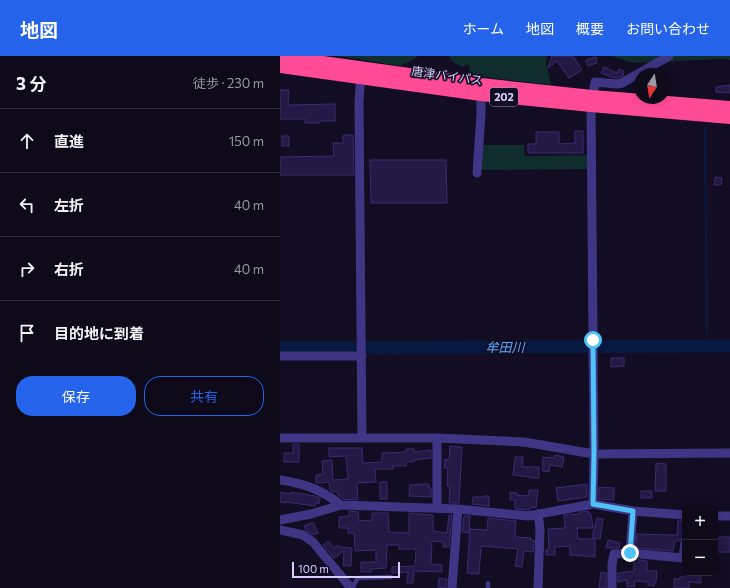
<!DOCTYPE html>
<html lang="ja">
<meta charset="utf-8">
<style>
:root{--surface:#0e0a1a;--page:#1c1827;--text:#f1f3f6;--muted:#9b9aa2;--line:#2e2b39;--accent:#2563eb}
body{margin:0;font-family:Commissioner,"Noto Sans JP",sans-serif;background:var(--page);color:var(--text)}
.controls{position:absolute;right:12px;bottom:12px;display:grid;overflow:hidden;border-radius:8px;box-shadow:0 2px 10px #0003}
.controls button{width:36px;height:36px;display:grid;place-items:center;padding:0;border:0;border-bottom:1px solid var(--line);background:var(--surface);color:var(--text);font:20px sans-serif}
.compass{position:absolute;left:354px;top:12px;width:36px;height:36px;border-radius:50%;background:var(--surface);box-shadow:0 2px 10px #0003;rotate:192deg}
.scale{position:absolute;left:12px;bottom:10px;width:108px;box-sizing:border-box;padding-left:4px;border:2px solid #d8cfff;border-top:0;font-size:11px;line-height:14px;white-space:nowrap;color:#d8cfff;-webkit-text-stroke:3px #120d23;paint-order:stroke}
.stop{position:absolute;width:12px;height:12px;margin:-9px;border:3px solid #4fc3f7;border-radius:50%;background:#fff}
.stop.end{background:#4fc3f7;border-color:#fff;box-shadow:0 1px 4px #0008}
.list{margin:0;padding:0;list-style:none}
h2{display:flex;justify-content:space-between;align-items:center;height:52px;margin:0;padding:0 16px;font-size:17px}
h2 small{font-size:13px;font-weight:400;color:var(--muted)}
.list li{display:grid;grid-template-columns:26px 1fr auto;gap:12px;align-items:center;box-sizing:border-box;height:64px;padding:0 16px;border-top:1px solid var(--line)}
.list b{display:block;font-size:15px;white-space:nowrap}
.list em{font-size:13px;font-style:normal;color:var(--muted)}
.actions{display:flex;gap:8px;padding:12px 16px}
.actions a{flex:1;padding:9px 0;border:1px solid var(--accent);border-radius:16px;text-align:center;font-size:14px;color:var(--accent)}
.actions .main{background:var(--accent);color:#fff}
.icon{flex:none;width:22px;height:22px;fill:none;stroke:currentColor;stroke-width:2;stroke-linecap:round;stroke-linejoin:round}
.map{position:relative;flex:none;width:450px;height:532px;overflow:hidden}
header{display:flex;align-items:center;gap:24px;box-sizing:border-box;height:56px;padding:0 20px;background:var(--accent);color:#fff}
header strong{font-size:19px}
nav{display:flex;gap:22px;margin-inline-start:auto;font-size:14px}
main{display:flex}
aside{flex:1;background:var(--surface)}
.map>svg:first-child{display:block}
.green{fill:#102d2d}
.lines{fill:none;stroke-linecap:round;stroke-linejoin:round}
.stream{stroke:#081941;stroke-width:2}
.river{stroke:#081941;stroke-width:13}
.building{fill:#241845;stroke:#3c2a72}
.lane{stroke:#3e3684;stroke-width:4.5}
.street{stroke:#3e3684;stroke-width:9}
.highway{stroke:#ff4a96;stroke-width:12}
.route{stroke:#4fc3f7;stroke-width:5}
.labels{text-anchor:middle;stroke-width:3.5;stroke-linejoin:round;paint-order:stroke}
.shield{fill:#120d23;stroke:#9d95bd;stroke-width:1}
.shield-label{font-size:11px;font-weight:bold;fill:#d8cfff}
.street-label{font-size:12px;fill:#d8cfff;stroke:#120d23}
.water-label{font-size:13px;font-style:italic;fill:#5daaff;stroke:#120d23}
</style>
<header>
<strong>地図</strong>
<nav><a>ホーム</a><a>地図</a><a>概要</a><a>お問い合わせ</a></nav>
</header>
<main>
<aside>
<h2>3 分<small>徒歩 · 230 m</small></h2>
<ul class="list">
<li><svg class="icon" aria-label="ahead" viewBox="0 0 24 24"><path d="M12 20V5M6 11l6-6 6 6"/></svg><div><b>直進</b></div><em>150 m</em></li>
<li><svg class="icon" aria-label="left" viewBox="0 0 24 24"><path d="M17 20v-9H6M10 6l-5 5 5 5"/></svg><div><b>左折</b></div><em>40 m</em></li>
<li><svg class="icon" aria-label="right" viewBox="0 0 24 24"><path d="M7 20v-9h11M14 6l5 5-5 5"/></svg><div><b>右折</b></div><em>40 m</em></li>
<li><svg class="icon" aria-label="arrive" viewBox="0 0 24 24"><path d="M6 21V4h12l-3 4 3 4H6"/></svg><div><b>目的地に到着</b></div></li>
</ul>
<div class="actions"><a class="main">保存</a><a>共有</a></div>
</aside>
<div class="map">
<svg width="450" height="532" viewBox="0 0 450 532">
<rect width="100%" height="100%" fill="#120d23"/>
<path class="green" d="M 58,0 L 138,0 L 134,3 L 120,10 Z
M 169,0 L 267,0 L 266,7 L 271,29 L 190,19 L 189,8 L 183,11 L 172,6 Z
M 331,0 L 450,0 L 450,4 L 442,3 L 353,7 Z
M 201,89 L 244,89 L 245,100 L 307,99 L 307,113 L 200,114 Z"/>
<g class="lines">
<path class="stream" d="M 425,72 L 427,278"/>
<path class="river" d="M 0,292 L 450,290"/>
</g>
<path class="building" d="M 272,0 L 293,0 L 302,14 L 289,22 L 277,5 L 268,12 Z
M 316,1 L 317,7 L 308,10 L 306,4 Z
M 324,11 L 337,17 L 339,13 L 344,15 L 343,20 L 337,22 L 331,21 L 321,17 Z
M 450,29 L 450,37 L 436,36 L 436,31 Z
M 0,34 L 9,34 L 8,49 L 55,48 L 55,65 L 40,65 L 40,67 L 25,67 L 25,63 L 0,63 Z
M 295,75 L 303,75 L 303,97 L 248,97 L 248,88 L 256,88 L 256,76 L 279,76 L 279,88 L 295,87 Z
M 63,79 L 73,79 L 74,119 L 0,119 L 0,101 L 54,100 L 53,87 L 63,87 Z
M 2,80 L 9,80 L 9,90 L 2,90 Z
M 90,104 L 166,104 L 167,147 L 91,147 Z
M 435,121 L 442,122 L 441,129 L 434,129 Z
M 331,302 L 344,302 L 344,310 L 331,311 Z
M 13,388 L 19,388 L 19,406 L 4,406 L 4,397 L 13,397 Z
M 170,390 L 182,391 L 179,447 L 169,447 L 170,430 L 167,430 L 168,412 L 164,412 L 165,403 L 169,404 Z
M 49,392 L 82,392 L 83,407 L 102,406 L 102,397 L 126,396 L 126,393 L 134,393 L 134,396 L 151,394 L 151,402 L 134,404 L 134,406 L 126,406 L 126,410 L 113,410 L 113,413 L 95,413 L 96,426 L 77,427 L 78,444 L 63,443 L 58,439 L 57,435 L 52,436 L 50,434 L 49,426 L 36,427 L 36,419 L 43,418 L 42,405 L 52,404 L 53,424 L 68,423 L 66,400 L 49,401 Z
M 275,399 L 284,401 L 282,411 L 270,409 L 269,416 L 262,415 L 263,401 L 274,402 Z
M 235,401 L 243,401 L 242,411 L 259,411 L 259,422 L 250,422 L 250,421 L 233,419 Z
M 376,407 L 386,408 L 386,435 L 375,435 Z
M 100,426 L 107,426 L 107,443 L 100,443 Z
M 143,428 L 149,428 L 149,432 L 151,432 L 151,441 L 129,440 L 130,429 Z
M 307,428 L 307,441 L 278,445 L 276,432 Z
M 319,431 L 334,432 L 334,444 L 319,443 Z
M 249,434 L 258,434 L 256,452 L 250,451 L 250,454 L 248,454 L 235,453 L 235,444 L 230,444 L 230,436 L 237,437 L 237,439 L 248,440 Z
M 361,435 L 372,435 L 372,442 L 361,442 Z
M 0,436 L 11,438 L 11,436 L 35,440 L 40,442 L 39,448 L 36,447 L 35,450 L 6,446 L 6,447 L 0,446 Z
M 203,440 L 209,440 L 209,450 L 192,448 L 193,441 L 203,441 Z
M 69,455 L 78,456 L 79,465 L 92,464 L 92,457 L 108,457 L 109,476 L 129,477 L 129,457 L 153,459 L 153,475 L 167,477 L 169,459 L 172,459 L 169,491 L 163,491 L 163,486 L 152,485 L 151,508 L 162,509 L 162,516 L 134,515 L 133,527 L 127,527 L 128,516 L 112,517 L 112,511 L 135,510 L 136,493 L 119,493 L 119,489 L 107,489 L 106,512 L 91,513 L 91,516 L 81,516 L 81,506 L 96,506 L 96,494 L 75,495 L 74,477 L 68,477 L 68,472 L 59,472 L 59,461 L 69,460 Z
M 308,455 L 308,457 L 311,458 L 313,472 L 297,472 L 298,483 L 315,483 L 315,501 L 290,499 L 290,490 L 275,491 L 275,499 L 266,499 L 266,494 L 269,494 L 268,473 L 285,472 L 284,459 L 300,458 L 300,456 Z
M 184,460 L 190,460 L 189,477 L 182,476 Z
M 208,462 L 236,465 L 235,481 L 251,482 L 251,484 L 254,485 L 253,496 L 244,495 L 242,511 L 235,510 L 238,493 L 201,490 L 199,518 L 187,517 L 190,473 L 207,474 Z
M 317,462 L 323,463 L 320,483 L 312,482 Z
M 398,464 L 404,465 L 402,481 L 399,485 L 395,485 L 393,495 L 356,492 L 357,478 L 397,479 Z
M 33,466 L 38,477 L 33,479 L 26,474 L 24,470 Z
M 435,481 L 450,481 L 450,496 L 435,496 Z
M 328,484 L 340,487 L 339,492 L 326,492 Z
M 48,485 L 54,492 L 58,489 L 60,491 L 72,492 L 71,510 L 63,510 L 64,495 L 54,502 L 43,489 Z
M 354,503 L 367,505 L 367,515 L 377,515 L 376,526 L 375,526 L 374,530 L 368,529 L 368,526 L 354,525 L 355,530 L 347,531 L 347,524 L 338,526 L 338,517 L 354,515 Z
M 321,516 L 326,517 L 326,532 L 319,532 Z
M 407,517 L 421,517 L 421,527 L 409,526 L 409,532 L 394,532 L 394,523 L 400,523 L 400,521 L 406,521 Z
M 159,522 L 167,523 L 166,532 L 158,531 Z"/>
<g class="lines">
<path class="lane" d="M 72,532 L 78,522 L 111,521
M 208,532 L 208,527"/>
<path class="street" d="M 81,17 L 79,47 L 82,382
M 197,117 L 201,58 L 201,39
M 0,300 L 82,300
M 0,382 L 157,382 L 244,386 L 314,398 L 450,397
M 157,382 L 157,452
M 0,424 C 26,428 40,433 61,449
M 313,448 L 314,398 L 311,50 L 315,26 L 337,28 L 342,27 L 389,0
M 435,460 L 450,460
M 0,464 L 31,458 L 61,449 L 178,453 L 248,460 L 313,448 L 353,455 L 405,459
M 0,474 L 23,479 L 33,486 L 71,532
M 350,497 L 353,455
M 172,532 L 178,453
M 258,532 L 260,473 L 258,458
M 332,532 L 332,508 L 334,498 L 350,497 L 403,502 L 405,486"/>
<path class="highway" d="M 0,0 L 201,28 L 312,40 L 450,51
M 0,11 L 201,39 L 311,50 L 450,62"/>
</g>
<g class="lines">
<path class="route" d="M 313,284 L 314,398 L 313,448 L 353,455 L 350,497"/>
</g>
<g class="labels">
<rect class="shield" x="210" y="32" width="28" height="18" rx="3"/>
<g class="shield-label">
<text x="224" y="45">202</text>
</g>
<g class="street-label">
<text transform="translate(167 20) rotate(8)" y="4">唐津バイパス</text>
</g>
<g class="water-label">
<text x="225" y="296">牟田川</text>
</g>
</g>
</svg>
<div class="controls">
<button>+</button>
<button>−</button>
</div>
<svg class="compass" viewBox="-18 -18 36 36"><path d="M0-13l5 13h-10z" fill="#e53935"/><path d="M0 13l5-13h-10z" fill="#9b9aa2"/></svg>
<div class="scale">100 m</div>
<div class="stop" style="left:313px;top:284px"></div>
<div class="stop end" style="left:350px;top:497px"></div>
</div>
</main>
